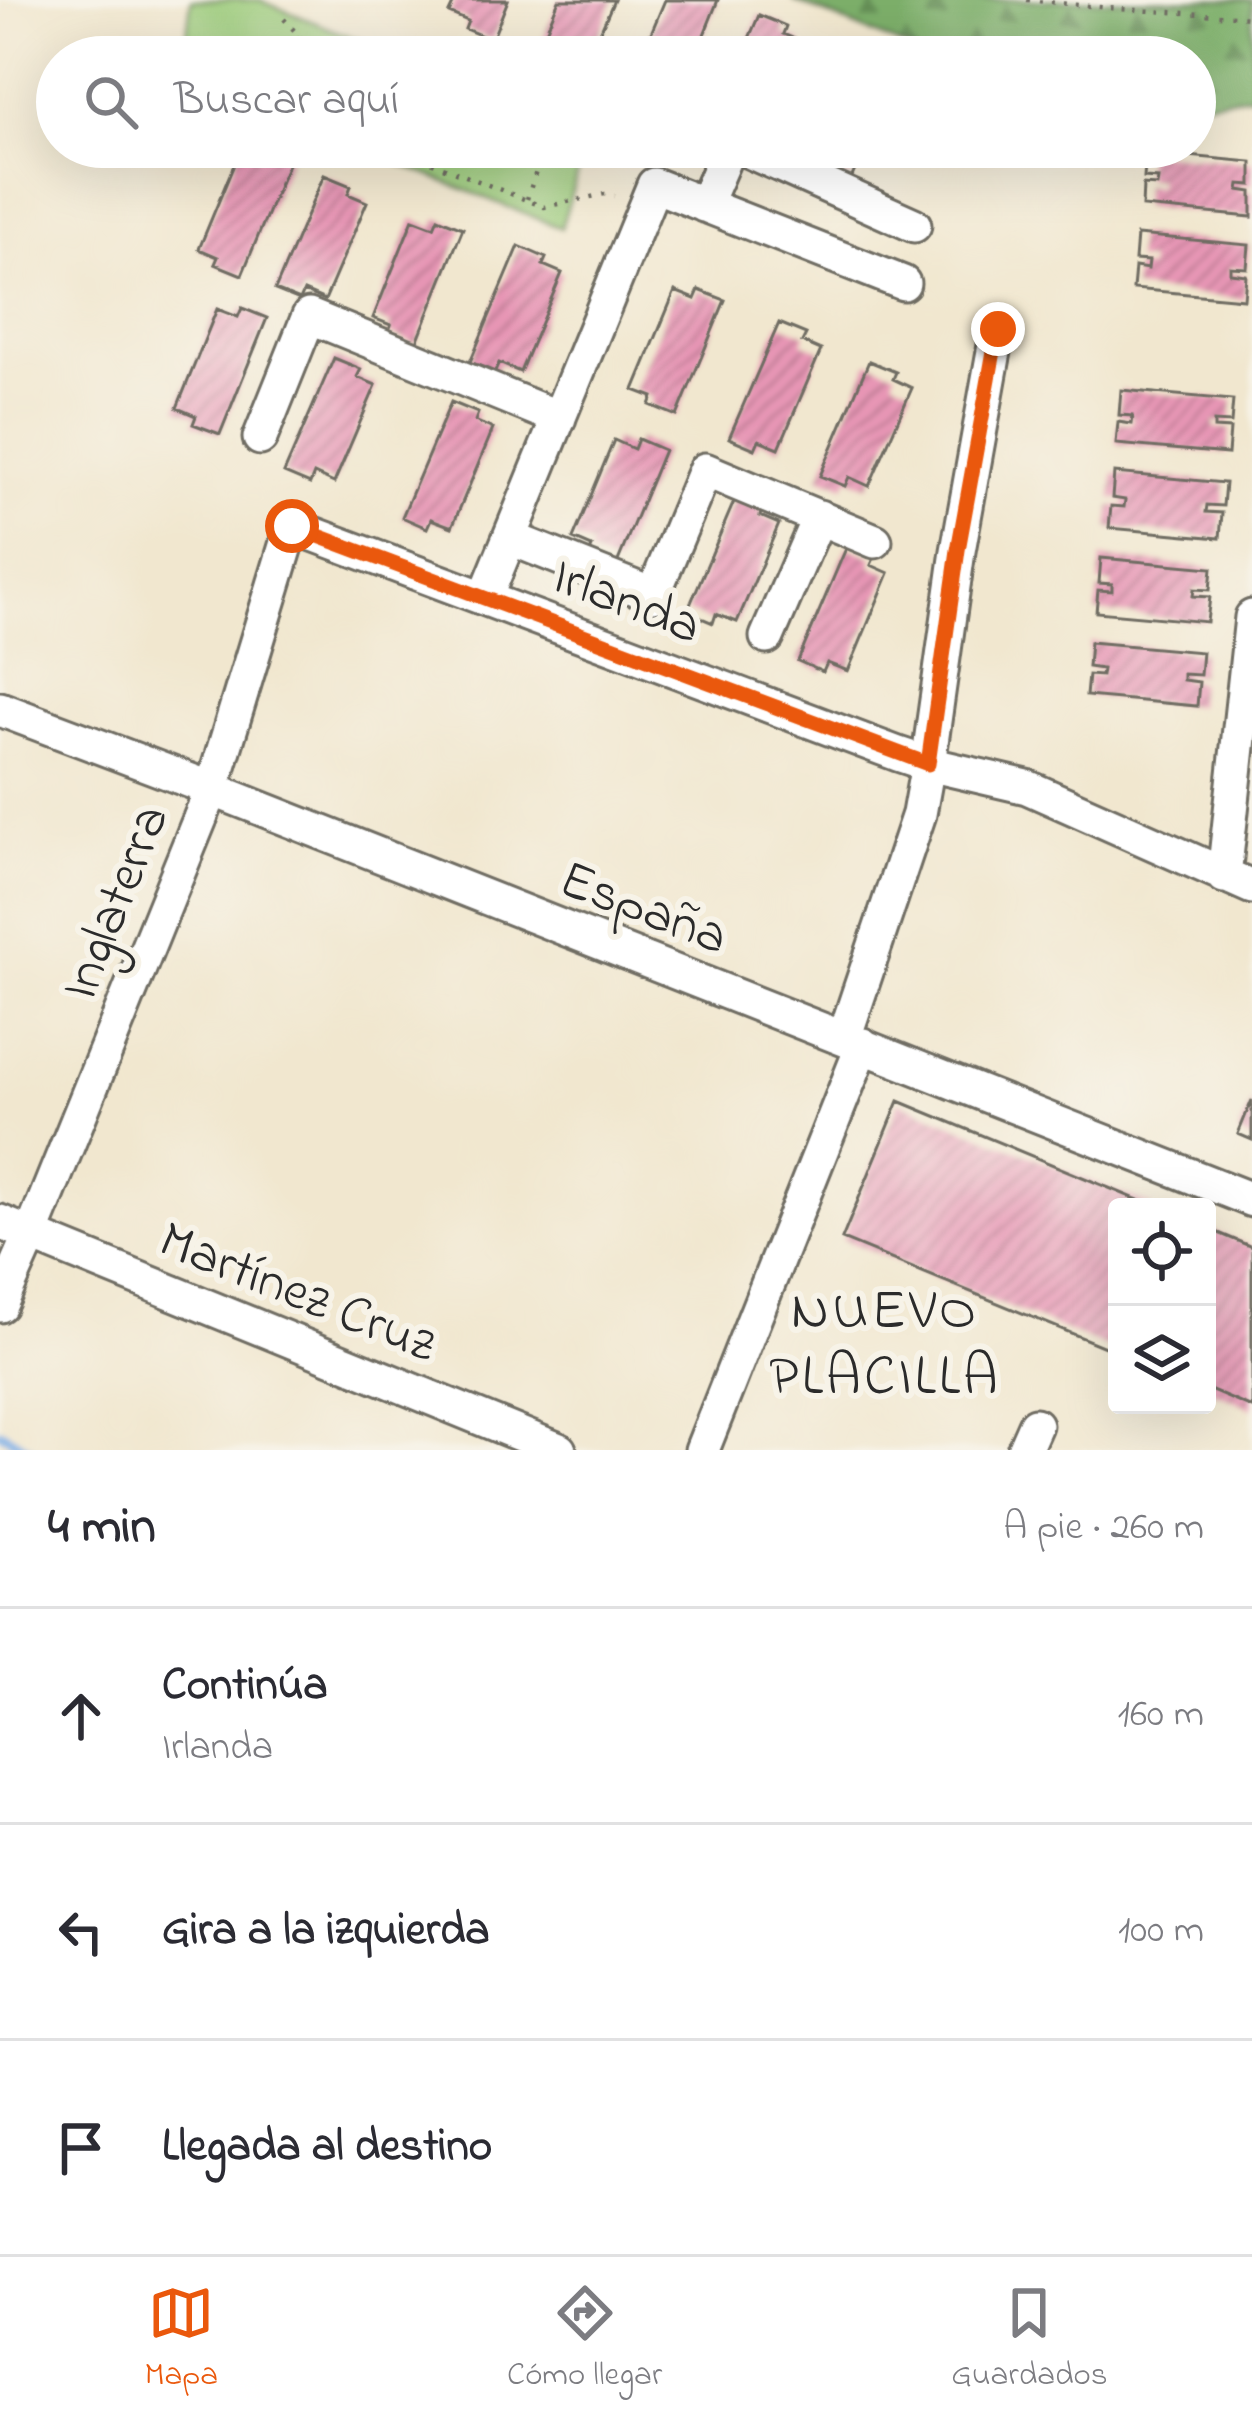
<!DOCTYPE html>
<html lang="es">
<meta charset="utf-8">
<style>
:root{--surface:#fff;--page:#f2f2f3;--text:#2b2b33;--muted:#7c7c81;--line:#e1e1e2;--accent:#ea580c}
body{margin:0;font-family:"Indie Flower",sans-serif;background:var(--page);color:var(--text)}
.controls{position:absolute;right:36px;bottom:36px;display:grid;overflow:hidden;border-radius:12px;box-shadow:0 12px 48px #0002}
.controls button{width:108px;height:108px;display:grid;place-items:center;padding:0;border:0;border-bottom:3px solid var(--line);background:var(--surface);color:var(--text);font:60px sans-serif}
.stop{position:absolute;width:36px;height:36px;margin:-27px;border:9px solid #ea580c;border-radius:50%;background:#fff}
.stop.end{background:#ea580c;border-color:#fff;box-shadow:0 3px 12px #0008}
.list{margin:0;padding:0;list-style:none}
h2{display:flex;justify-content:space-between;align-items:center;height:156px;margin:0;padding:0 48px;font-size:51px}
h2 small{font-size:39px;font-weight:400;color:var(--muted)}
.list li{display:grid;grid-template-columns:78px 1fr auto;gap:36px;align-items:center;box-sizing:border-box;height:216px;padding:0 48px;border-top:3px solid var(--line)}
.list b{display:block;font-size:45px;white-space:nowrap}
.list p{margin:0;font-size:39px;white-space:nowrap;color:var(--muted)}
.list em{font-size:39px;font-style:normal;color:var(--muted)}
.icon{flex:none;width:66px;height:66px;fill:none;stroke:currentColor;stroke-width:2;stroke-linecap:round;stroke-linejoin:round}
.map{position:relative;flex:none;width:1252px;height:1450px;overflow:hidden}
.search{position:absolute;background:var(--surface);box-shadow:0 12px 48px #0002;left:36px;right:36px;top:36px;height:132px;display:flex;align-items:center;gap:30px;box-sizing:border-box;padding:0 42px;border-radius:66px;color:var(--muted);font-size:45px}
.sheet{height:804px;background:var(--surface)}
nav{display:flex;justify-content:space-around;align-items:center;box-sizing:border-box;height:168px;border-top:3px solid var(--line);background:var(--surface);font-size:33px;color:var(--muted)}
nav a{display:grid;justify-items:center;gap:6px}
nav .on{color:var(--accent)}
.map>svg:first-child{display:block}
.green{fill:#9aca79;stroke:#627a52;stroke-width:3}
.forest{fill:url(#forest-firs);stroke:#536c4a;stroke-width:3}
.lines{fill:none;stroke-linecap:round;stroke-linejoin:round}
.stream{stroke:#79ace5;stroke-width:9}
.building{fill:url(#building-hatch)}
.minor-casing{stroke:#706d64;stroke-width:39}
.path{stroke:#706d64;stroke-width:4.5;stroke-dasharray:3 9;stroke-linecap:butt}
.minor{stroke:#fff;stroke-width:33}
.route{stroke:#ea580c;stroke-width:15}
.labels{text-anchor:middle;stroke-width:12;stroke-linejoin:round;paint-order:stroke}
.street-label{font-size:54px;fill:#2b2b2b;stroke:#f7f3e8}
.neighbourhood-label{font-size:57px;letter-spacing:3px;fill:#2b2b2b;stroke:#f7f3e8}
</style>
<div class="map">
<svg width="1252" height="1450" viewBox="0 0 1252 1450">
<defs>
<pattern id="forest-firs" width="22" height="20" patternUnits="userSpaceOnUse" patternTransform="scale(3)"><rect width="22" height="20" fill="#7bae69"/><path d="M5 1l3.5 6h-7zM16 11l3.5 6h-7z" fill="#658e57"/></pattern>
<pattern id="building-hatch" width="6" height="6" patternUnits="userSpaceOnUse" patternTransform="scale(3)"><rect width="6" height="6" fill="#e796b5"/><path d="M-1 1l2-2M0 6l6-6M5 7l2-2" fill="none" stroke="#bb7b93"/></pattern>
</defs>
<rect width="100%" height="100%" fill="#f7f3e8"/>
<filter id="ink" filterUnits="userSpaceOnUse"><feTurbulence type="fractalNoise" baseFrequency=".00833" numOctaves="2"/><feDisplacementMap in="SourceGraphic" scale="24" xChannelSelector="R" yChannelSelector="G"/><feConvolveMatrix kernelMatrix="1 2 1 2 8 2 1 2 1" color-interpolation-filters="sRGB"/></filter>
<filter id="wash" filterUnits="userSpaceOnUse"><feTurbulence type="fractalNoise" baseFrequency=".004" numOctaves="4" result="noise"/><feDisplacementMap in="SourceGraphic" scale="48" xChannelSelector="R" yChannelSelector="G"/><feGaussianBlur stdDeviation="2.7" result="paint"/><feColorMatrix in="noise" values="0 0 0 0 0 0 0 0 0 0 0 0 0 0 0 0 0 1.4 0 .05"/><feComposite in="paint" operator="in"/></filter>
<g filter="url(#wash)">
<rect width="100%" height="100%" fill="#f1e7cf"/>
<path class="green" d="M 191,0 L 259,0 L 401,57 L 184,57 Z
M 358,147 L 585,147 L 561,228 Z"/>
<path class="forest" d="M 792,0 L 1252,0 L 1252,95 L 1195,103 L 1195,57 L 928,57 Z"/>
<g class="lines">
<path class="stream" d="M 0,1432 L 31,1450"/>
</g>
<g id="blocks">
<path class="building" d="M 455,0 L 508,0 L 492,40 L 465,29 L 468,21 L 449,13 Z
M 559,0 L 614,0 L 589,57 L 535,57 Z
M 665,0 L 718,0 L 695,57 L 641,57 Z
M 759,15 L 786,26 L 783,34 L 802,42 L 795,57 L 741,57 Z
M 811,147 L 865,147 L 851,179 L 801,169 Z
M 264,149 L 290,159 L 242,275 L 215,264 L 218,257 L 199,249 L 240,150 L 260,158 Z
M 1146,152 L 1252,162 L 1252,185 L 1240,184 L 1239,190 L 1252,192 L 1252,217 L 1142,207 L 1143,185 L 1157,186 L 1158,179 L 1144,178 Z
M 324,175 L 351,186 L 348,194 L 367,202 L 325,300 L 304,291 L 300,300 L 275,290 Z
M 438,218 L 463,228 L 416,344 L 388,333 L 391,325 L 373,318 L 413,219 L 434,227 Z
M 1137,235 L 1249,245 L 1247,268 L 1230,267 L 1230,273 L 1246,275 L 1244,299 L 1133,289 L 1135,267 L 1148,269 L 1149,261 L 1135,260 Z
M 519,246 L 546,258 L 543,265 L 562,273 L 520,372 L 499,363 L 495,372 L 470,362 Z
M 699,290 L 725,300 L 677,416 L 650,405 L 653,397 L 634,390 L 675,291 L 695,299 Z
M 242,308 L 267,318 L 220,434 L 193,424 L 196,416 L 177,408 L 217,309 L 238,317 Z
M 779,323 L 806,334 L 802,342 L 821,350 L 779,448 L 759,440 L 755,449 L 729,438 Z
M 334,358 L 361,369 L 357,377 L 376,385 L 334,483 L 314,474 L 310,484 L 284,473 Z
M 869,361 L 896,372 L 893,379 L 912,388 L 869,486 L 849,477 L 845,486 L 820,476 Z
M 1121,390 L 1233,400 L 1231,423 L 1214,422 L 1214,428 L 1230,429 L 1228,454 L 1116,444 L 1118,422 L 1132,424 L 1133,416 L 1119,415 Z
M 451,402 L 478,413 L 475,421 L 493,429 L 452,527 L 431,519 L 427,528 L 402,517 Z
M 638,439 L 664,450 L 616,566 L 589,554 L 592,547 L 573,539 L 614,440 L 634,449 Z
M 1114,473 L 1225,483 L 1223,506 L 1207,505 L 1206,512 L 1222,513 L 1220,538 L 1109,528 L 1111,506 L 1124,507 L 1125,500 L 1112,498 Z
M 736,497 L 763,508 L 760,516 L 779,524 L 737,622 L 716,614 L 713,623 L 687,612 Z
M 847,546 L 874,558 L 871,565 L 889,573 L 848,671 L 827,663 L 823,672 L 798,661 Z
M 1101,558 L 1212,568 L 1210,590 L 1194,589 L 1193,596 L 1210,597 L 1207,622 L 1096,612 L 1098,590 L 1112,591 L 1112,584 L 1099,583 Z
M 1090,642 L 1202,652 L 1200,675 L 1183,674 L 1183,680 L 1199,682 L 1197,706 L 1086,696 L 1088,675 L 1101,676 L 1102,669 L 1088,667 Z
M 1252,1100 L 1252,1140 L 1238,1134 Z
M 899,1101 L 1155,1207 L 1117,1207 L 1117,1352 L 842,1239 Z
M 1207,1228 L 1252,1247 L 1252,1408 L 1207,1389 Z"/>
</g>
</g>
<g filter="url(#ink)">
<use href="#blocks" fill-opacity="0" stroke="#706d64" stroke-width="3"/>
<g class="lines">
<g class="minor-casing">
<path id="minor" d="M 740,147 L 914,225
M 704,205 L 729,147
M 260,438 L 309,316 L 559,418
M 510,538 L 653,595 L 705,470 L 875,541
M 485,598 L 654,185 L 903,283
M 767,637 L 819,517
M 0,709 L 212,789 L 1252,1200
M 1224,876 L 1252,617
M 844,1038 L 919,814 L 928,764 L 958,551 L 998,329
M 0,1222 L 559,1450
M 0,1305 L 31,1235 L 212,789 L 292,526 L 898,754 L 928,764 L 1027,787 L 1252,887
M 702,1450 L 863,1045
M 1024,1450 L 1035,1425"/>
</g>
<path class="path" d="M 1027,0 L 1119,9 L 1252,17
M 284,19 L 318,57
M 255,57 L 299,37
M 400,147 L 405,152 L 544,207 L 605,194 L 614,196
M 527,199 L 544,147"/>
<use href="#minor" class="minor"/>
</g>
</g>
<g class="lines" filter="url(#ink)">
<path class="route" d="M 292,526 L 928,764 L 958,550 L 998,329"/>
</g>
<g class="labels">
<g class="street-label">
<text transform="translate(628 598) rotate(21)" y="19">Irlanda</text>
<text transform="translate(112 901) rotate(-68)" y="19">Inglaterra</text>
<text transform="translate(645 905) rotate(21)" y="19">España</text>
<text transform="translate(299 1289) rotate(22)" y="19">Martínez Cruz</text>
</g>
<g class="neighbourhood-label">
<text x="885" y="1327">NUEVO<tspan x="885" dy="66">PLACILLA</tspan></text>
</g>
</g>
</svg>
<div class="controls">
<button><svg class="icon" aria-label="locate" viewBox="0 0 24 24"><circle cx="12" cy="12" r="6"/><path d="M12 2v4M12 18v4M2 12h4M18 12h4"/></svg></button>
<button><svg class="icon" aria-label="layers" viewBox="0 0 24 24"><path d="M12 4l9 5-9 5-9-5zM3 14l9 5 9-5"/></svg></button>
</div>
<div class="stop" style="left:292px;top:526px"></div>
<div class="stop end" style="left:998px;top:329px"></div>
<div class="search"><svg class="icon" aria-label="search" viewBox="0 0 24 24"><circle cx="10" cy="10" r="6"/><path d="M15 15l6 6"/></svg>Buscar aquí</div>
</div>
<section class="sheet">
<h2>4 min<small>A pie · 260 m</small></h2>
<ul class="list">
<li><svg class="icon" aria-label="ahead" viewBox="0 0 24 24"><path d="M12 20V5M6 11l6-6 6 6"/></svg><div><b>Continúa</b><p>Irlanda</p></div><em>160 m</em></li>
<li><svg class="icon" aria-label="left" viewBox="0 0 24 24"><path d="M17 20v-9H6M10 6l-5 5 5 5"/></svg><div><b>Gira a la izquierda</b></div><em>100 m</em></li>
<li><svg class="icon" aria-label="arrive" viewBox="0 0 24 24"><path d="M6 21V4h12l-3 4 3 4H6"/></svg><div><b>Llegada al destino</b></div></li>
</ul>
</section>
<nav>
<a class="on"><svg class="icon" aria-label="map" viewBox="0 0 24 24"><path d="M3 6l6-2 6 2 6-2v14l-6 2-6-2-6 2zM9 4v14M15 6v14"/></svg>Mapa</a>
<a><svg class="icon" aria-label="directions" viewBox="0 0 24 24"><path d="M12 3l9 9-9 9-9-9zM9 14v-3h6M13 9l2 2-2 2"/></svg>Cómo llegar</a>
<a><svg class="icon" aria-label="saved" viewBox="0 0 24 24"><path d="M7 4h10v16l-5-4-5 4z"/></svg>Guardados</a>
</nav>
